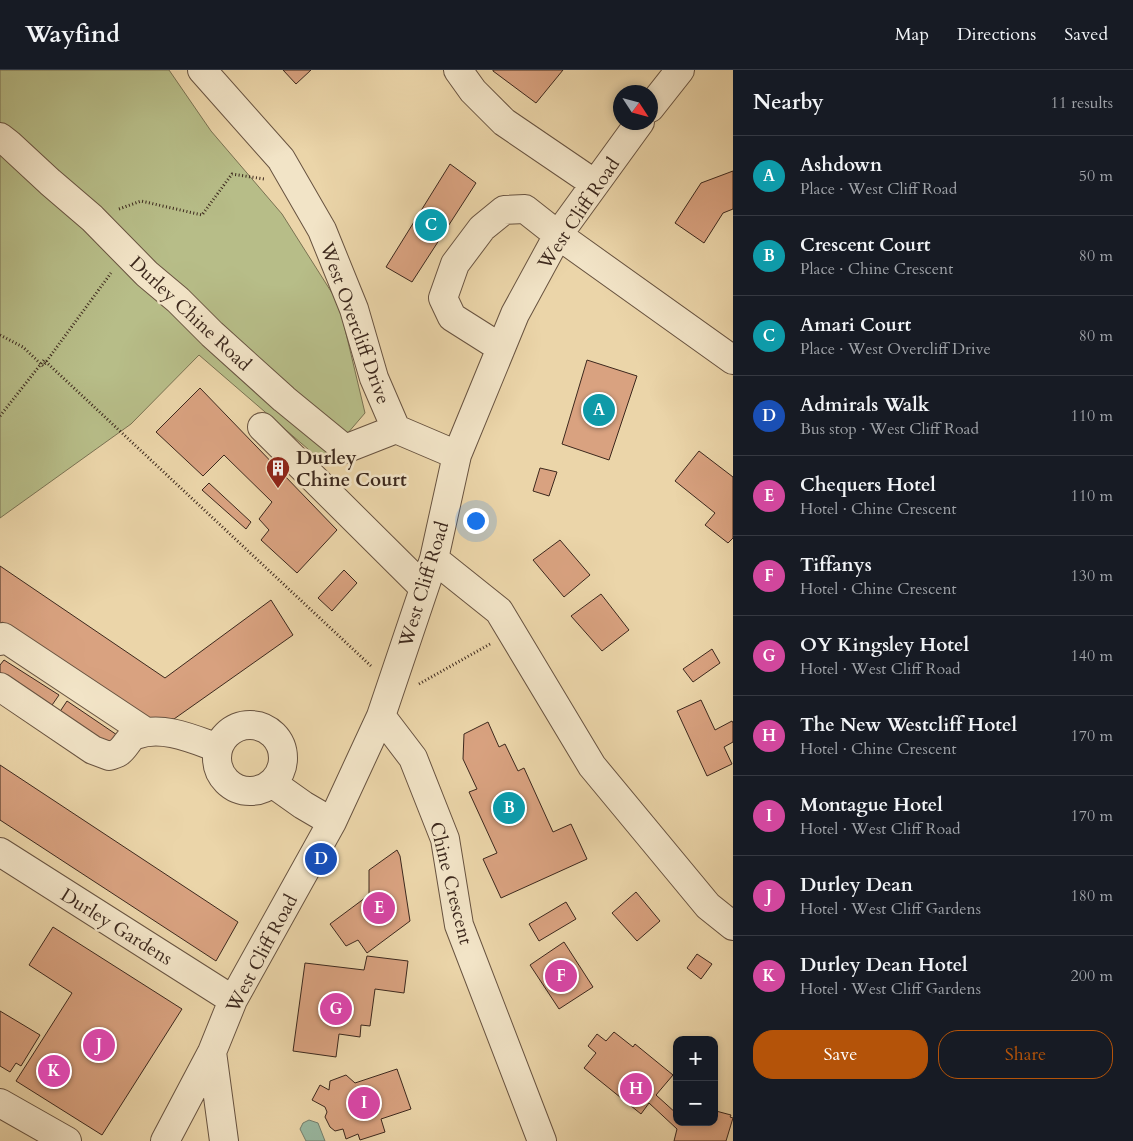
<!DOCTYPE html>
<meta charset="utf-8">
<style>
:root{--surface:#171b24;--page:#20242c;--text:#f1f3f6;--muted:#9ea1a6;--line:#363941;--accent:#b45309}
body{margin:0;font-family:Cardo,serif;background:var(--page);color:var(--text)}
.controls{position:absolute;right:15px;bottom:15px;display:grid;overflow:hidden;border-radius:10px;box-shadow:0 2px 8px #0003}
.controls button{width:45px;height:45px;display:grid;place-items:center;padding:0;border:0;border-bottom:1px solid var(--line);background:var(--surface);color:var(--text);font:25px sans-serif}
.compass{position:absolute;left:613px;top:15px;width:45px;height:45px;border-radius:50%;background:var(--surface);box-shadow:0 2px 8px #0003;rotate:126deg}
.you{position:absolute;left:475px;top:450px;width:18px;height:18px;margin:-12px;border:4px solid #fff;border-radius:50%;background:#1a73e8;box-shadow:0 0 0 8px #1a73e833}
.badge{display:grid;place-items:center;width:32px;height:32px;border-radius:50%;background:var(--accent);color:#fff;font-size:16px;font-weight:700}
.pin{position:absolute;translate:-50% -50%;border:2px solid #fff;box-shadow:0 1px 5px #0006}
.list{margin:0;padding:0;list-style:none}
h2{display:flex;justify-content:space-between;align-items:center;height:65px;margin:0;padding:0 20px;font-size:21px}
h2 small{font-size:16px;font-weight:400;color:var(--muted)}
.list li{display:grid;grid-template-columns:32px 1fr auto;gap:15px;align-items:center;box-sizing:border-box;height:80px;padding:0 20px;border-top:1px solid var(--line)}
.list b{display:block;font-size:19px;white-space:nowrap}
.list p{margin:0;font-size:16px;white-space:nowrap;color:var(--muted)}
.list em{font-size:16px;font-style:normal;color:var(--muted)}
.actions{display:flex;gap:10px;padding:15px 20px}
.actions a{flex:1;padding:11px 0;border:1px solid var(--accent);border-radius:20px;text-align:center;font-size:18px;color:var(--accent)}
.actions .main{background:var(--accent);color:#fff}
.map{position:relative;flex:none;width:733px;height:1071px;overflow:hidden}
header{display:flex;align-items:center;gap:30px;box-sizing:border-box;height:70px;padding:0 25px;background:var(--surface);border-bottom:1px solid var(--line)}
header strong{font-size:24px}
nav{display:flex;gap:28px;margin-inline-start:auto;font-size:18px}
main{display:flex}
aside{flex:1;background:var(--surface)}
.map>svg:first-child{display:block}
.green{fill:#b7bd88;stroke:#7a7252}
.water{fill:#99b9a2;stroke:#747f6d}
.building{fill:#d9a280;stroke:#3c281d}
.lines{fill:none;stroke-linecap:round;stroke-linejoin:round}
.minor-casing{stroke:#685340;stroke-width:30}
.path{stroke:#3c281d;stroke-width:3;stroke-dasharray:1 2.5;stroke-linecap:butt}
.minor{stroke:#f2e4c7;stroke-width:28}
.labels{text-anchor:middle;stroke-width:5;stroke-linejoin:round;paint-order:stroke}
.street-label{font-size:19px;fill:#3c281d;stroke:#f2e4c7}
.poi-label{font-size:19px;font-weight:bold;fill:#3c281d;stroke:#f2e4c7;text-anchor:start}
</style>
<header>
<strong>Wayfind</strong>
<nav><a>Map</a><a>Directions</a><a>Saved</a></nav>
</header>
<main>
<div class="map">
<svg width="733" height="1071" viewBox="0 0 733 1071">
<rect width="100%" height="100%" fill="#ebd5a9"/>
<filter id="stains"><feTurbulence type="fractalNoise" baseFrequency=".004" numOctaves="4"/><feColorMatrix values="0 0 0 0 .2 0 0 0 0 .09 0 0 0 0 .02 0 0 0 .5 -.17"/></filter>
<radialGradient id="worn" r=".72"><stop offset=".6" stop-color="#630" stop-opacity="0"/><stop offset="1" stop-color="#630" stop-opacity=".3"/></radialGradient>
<path class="green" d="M 0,0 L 169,0 L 211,61 L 282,144 L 339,234 L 365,343 L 323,392 L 199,285 L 131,354 L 0,448 Z"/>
<path class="water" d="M 309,1050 L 318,1053 L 325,1071 L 306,1071 L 300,1059 L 303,1053 Z"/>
<path class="building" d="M 283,0 L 311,0 L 296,14 Z
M 493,0 L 563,0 L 536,33 L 493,1 Z
M 450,94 L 476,113 L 412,212 L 386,197 Z
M 733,101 L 733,139 L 723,143 L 704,173 L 675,153 L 701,113 Z
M 587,290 L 637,306 L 609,390 L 562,374 Z
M 200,318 L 337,460 L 297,503 L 261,470 L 269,460 L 259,449 L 272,432 L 224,385 L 203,406 L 156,362 Z
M 699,381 L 733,407 L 733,468 L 728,473 L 705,455 L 715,443 L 675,411 Z
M 540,398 L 557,402 L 549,426 L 533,421 Z
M 209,413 L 251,452 L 246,459 L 202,420 Z
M 560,470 L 590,505 L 564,527 L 533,490 Z
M 0,496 L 165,608 L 271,530 L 293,565 L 174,649 L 142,647 L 2,552 L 0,554 Z
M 344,500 L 357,513 L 332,541 L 318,528 Z
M 601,524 L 629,560 L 602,581 L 571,546 Z
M 712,579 L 720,593 L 693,612 L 683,599 Z
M 4,590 L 59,625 L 50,638 L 0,604 L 0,595 Z
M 701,630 L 715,660 L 732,651 L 733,653 L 733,672 L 724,677 L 732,694 L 707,706 L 677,641 Z
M 67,631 L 120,667 L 110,680 L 59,643 Z
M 488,652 L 499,677 L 505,674 L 518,701 L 524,698 L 553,762 L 571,754 L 587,789 L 501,828 L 483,789 L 497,783 L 469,722 L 477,719 L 463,689 L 464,664 Z
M 0,695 L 238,852 L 216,891 L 0,750 Z
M 397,780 L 400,786 L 410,851 L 367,883 L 358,870 L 346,876 L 330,854 L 369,825 L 369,800 Z
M 636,822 L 660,851 L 637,871 L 612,843 Z
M 566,832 L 576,849 L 539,871 L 529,854 Z
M 53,857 L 182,939 L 102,1065 L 16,1011 L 72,923 L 29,895 Z
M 564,872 L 593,917 L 559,939 L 530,895 Z
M 697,884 L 712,894 L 701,909 L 687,898 Z
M 367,886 L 408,891 L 404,923 L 375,919 L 370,956 L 361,955 L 360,967 L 339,964 L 336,987 L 293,981 L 305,893 L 364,900 Z
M 0,941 L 40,965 L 21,996 L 16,993 L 10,1002 L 0,996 Z
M 614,962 L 633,977 L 635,974 L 673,1005 L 656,1025 L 677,1044 L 677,1052 L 714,1052 L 714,1043 L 716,1043 L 716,1041 L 731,1045 L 730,1047 L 733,1048 L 726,1071 L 674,1071 L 677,1059 L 649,1033 L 641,1044 L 584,998 L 596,983 L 588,976 L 597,964 L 606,971 Z
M 397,999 L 411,1039 L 381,1049 L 385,1062 L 360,1070 L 358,1064 L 346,1069 L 343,1059 L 335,1061 L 330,1057 L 325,1047 L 327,1042 L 325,1037 L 312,1030 L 320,1015 L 329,1020 L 330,1011 L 346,1005 L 355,1013 Z"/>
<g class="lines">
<g class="minor-casing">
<path id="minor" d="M 202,0 L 281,89 L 322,160 L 354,239 L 374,308 L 396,359 L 457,385
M 458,0 L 473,21 L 504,52 L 595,114
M 650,38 L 680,0
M 0,67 L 9,74 L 50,112 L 92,148 L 147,204 L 178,230 L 212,264 L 284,329 L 345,379 L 396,359
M 501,278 L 452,247 L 443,228 L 455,194 L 482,158 L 504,140 L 525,139 L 558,165 L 733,290
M 262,357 L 424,518
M 434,489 L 499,541 L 592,696 L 708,836 L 733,856
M 0,571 L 3,567 L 146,662
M 0,617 L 93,680 L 109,686 C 112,685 117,684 119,682 C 126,677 128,668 136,665 C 162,655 193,669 218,678
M 381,646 L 413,688 L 445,769 L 459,855 L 542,1071
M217 688a33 33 0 1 1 66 0a33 33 0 1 1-66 0Z
M 272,713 L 303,735 L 332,752
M 0,782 L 233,930
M 212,982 L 224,1071
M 0,1033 L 67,1071
M 165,1071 L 212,982 L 233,930 L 332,752 L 381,646 L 434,489 L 457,385 L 515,244 L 558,165 L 640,52"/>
</g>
<path class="path" d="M 119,139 L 141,131 L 202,145 L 232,104 L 264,109
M 0,265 L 23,277 L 43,296 L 111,203
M 0,346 L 44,290 L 371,596
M 419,614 L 490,574"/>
<use href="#minor" class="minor"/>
</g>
<defs>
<g id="building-pin" transform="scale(1.25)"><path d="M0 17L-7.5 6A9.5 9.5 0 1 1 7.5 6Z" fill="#8f2418" stroke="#f2e4c7"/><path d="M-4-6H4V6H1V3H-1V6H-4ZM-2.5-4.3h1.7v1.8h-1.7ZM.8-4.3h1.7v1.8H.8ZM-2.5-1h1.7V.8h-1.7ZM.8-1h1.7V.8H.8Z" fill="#fff"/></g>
</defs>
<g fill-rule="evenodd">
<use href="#building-pin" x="278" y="398"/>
</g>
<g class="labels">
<g class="street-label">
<text transform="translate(578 143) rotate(-56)" y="7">West Cliff Road</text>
<text transform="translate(191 243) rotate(43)" y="7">Durley Chine Road</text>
<text transform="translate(356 253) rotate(70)" y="7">West Overcliff Drive</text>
<text transform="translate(423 514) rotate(-73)" y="7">West Cliff Road</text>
<text transform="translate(452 813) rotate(76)" y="7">Chine Crescent</text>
<text transform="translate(117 856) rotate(32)" y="7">Durley Gardens</text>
<text transform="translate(261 883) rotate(-62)" y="7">West Cliff Road</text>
</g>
<g class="poi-label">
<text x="296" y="394">Durley<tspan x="296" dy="22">Chine Court</tspan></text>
</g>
</g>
<rect width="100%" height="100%" filter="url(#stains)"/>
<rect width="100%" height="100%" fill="url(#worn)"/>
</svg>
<div class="controls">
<button>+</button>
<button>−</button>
</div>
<svg class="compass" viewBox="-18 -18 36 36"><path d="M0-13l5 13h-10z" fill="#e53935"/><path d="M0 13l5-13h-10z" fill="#9ea1a6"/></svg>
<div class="you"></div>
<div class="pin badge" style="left:599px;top:340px;background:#0f9aa8">A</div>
<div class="pin badge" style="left:509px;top:738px;background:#0f9aa8">B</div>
<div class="pin badge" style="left:431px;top:155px;background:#0f9aa8">C</div>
<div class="pin badge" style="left:321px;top:789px;background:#1a4fb4">D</div>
<div class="pin badge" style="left:379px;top:838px;background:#d1479c">E</div>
<div class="pin badge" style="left:561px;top:906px;background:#d1479c">F</div>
<div class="pin badge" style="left:336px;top:939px;background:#d1479c">G</div>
<div class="pin badge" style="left:636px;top:1019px;background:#d1479c">H</div>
<div class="pin badge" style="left:364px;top:1033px;background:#d1479c">I</div>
<div class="pin badge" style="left:99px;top:975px;background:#d1479c">J</div>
<div class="pin badge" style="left:54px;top:1001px;background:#d1479c">K</div>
</div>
<aside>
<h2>Nearby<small>11 results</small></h2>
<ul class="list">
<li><span class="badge" style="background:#0f9aa8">A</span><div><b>Ashdown</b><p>Place · West Cliff Road</p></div><em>50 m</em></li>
<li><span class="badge" style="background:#0f9aa8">B</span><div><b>Crescent Court</b><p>Place · Chine Crescent</p></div><em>80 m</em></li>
<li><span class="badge" style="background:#0f9aa8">C</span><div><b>Amari Court</b><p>Place · West Overcliff Drive</p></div><em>80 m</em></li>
<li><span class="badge" style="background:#1a4fb4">D</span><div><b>Admirals Walk</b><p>Bus stop · West Cliff Road</p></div><em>110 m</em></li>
<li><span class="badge" style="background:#d1479c">E</span><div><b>Chequers Hotel</b><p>Hotel · Chine Crescent</p></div><em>110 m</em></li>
<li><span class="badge" style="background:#d1479c">F</span><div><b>Tiffanys</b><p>Hotel · Chine Crescent</p></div><em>130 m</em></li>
<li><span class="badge" style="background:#d1479c">G</span><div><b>OY Kingsley Hotel</b><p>Hotel · West Cliff Road</p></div><em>140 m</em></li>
<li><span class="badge" style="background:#d1479c">H</span><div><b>The New Westcliff Hotel</b><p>Hotel · Chine Crescent</p></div><em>170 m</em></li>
<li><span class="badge" style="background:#d1479c">I</span><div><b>Montague Hotel</b><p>Hotel · West Cliff Road</p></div><em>170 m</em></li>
<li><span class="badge" style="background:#d1479c">J</span><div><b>Durley Dean</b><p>Hotel · West Cliff Gardens</p></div><em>180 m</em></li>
<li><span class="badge" style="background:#d1479c">K</span><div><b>Durley Dean Hotel</b><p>Hotel · West Cliff Gardens</p></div><em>200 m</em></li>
</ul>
<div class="actions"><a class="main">Save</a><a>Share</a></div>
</aside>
</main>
